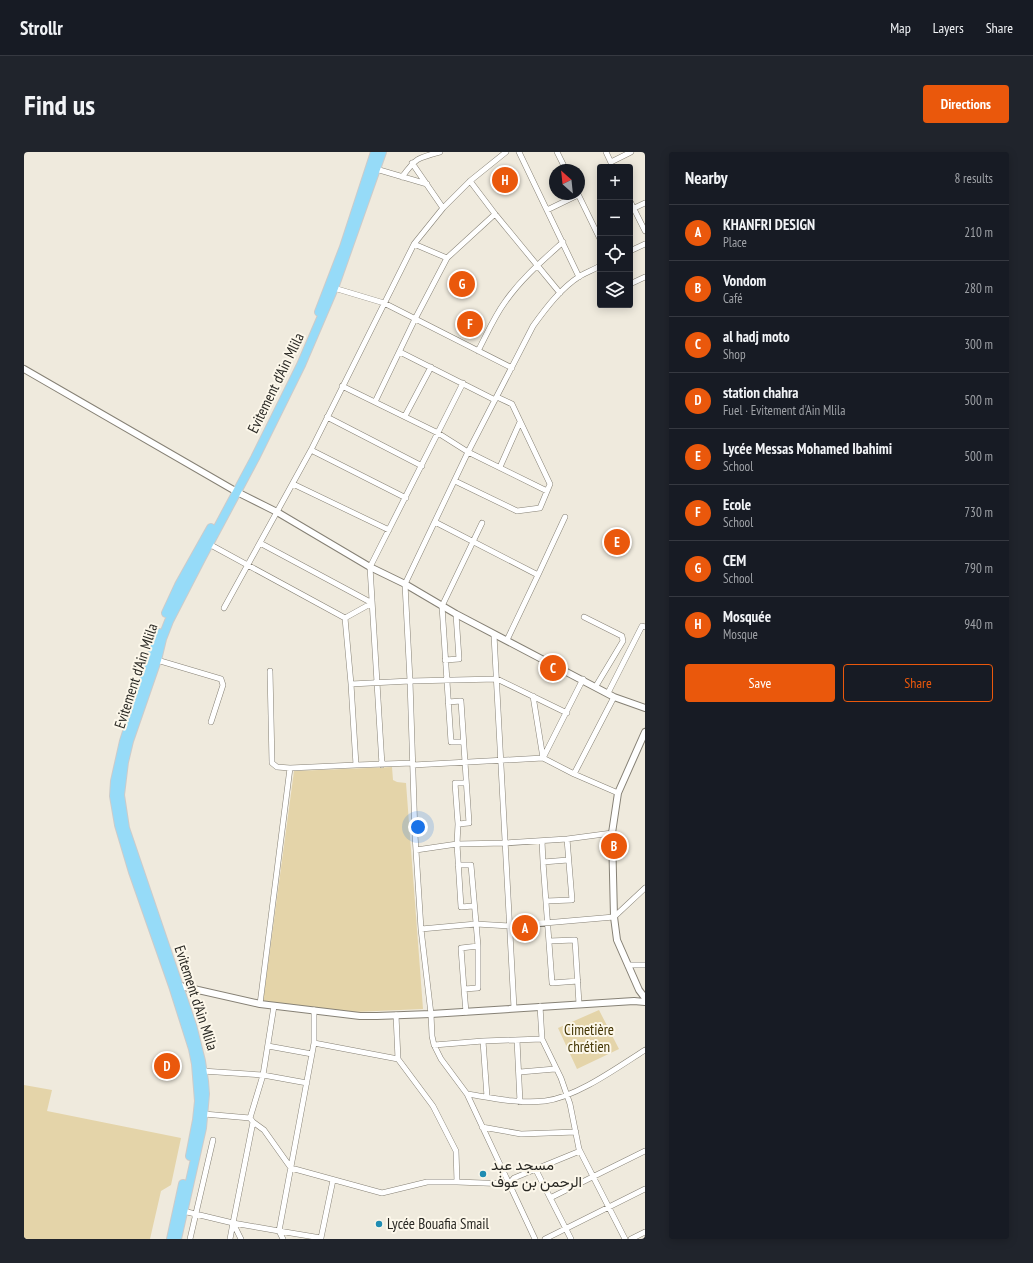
<!DOCTYPE html>
<meta charset="utf-8">
<style>
:root{--surface:#171b24;--page:#20242c;--text:#f1f3f6;--muted:#9ea1a6;--line:#363941;--accent:#ea580c}
body{margin:0;font-family:"PT Sans Narrow",Vazirmatn,sans-serif;background:var(--page);color:var(--text)}
.controls{position:absolute;right:12px;top:12px;display:grid;overflow:hidden;border-radius:4px;box-shadow:0 2px 10px #0003}
.controls button{width:36px;height:36px;display:grid;place-items:center;padding:0;border:0;border-bottom:1px solid var(--line);background:var(--surface);color:var(--text);font:20px sans-serif}
.compass{position:absolute;left:525px;top:12px;width:36px;height:36px;border-radius:50%;background:var(--surface);box-shadow:0 2px 10px #0003;rotate:333deg}
.you{position:absolute;left:394px;top:675px;width:14px;height:14px;margin:-10px;border:3px solid #fff;border-radius:50%;background:#1a73e8;box-shadow:0 0 0 6px #1a73e833}
.badge{display:grid;place-items:center;width:26px;height:26px;border-radius:50%;background:var(--accent);color:#fff;font-size:13px;font-weight:700}
.pin{position:absolute;translate:-50% -50%;border:2px solid #fff;box-shadow:0 1px 4px #0006}
.list{margin:0;padding:0;list-style:none}
h2{display:flex;justify-content:space-between;align-items:center;height:52px;margin:0;padding:0 16px;font-size:17px}
h2 small{font-size:13px;font-weight:400;color:var(--muted)}
.list li{display:grid;grid-template-columns:26px 1fr auto;gap:12px;align-items:center;box-sizing:border-box;height:56px;padding:0 16px;border-top:1px solid var(--line)}
.list b{display:block;font-size:15px;white-space:nowrap}
.list p{margin:0;font-size:13px;white-space:nowrap;color:var(--muted)}
.list em{font-size:13px;font-style:normal;color:var(--muted)}
.actions{display:flex;gap:8px;padding:12px 16px}
.actions a{flex:1;padding:9px 0;border:1px solid var(--accent);border-radius:4px;text-align:center;font-size:14px;color:var(--accent)}
.actions .main{background:var(--accent);color:#fff}
.icon{flex:none;width:22px;height:22px;fill:none;stroke:currentColor;stroke-width:2;stroke-linecap:round;stroke-linejoin:round}
.map{position:relative;flex:none;width:621px;height:1087px;overflow:hidden;border-radius:4px}
header{display:flex;align-items:center;gap:24px;box-sizing:border-box;height:56px;padding:0 20px;background:var(--surface);border-bottom:1px solid var(--line)}
header strong{font-size:19px}
nav{display:flex;gap:22px;margin-inline-start:auto;font-size:14px}
.intro{display:flex;align-items:center;justify-content:space-between;box-sizing:border-box;height:96px;padding:0 24px}
h1{margin:0;font-size:28px}
.button{padding:10px 18px;border-radius:4px;background:var(--accent);color:#fff;font-size:14px;font-weight:700}
main{display:flex;gap:24px;padding:0 24px}
aside{flex:1;background:var(--surface);border-radius:4px;box-shadow:0 2px 10px #0003}
.map>svg:first-child{display:block}
.green{fill:#e4d4a9}
.lines{fill:none;stroke-linecap:round;stroke-linejoin:round}
.minor-casing{stroke:#868175;stroke-width:6}
.tertiary-casing{stroke:#868175;stroke-width:8}
.trunk-casing{stroke:#cccbca;stroke-width:10}
.minor{stroke:#fff;stroke-width:5}
.tertiary{stroke:#fff;stroke-width:6}
.trunk{stroke:#96dbf8;stroke-width:8}
.poi-dot{fill:#1f8cb2;stroke:#fcf7ea;stroke-width:1.5}
.labels{text-anchor:middle;stroke-width:4;stroke-linejoin:round;paint-order:stroke}
.street-label{font-size:15px;fill:#292823;stroke:#fcf7ea}
.park-label{font-size:15px;fill:#443605;stroke:#fcf7ea}
.poi-label{font-size:15px;fill:#292823;stroke:#fcf7ea;text-anchor:start}
</style>
<header>
<strong>Strollr</strong>
<nav><a>Map</a><a>Layers</a><a>Share</a></nav>
</header>
<div class="intro"><h1>Find us</h1><a class="button">Directions</a></div>
<main>
<div class="map">
<svg width="621" height="1087" viewBox="0 0 621 1087">
<rect width="100%" height="100%" fill="#efeadd"/>
<path class="green" d="M 368,615 L 369,628 L 373,630 L 382,631 L 399,857 L 330,860 L 239,850 L 270,619 Z
M 575,858 L 595,897 L 553,917 L 534,876 Z
M 0,933 L 28,938 L 23,959 L 157,986 L 147,1033 L 137,1039 L 126,1087 L 0,1087 Z"/>
<g class="lines">
<g class="minor-casing">
<path id="minor" d="M 495,0 L 555,125
M 533,0 L 542,18
M 582,0 L 589,15
M 587,10 L 607,0
M 388,11 L 419,56
M 352,17 L 403,32
M 378,25 C 392,6 393,6 416,0
M 446,29 L 471,62 L 536,141
M 554,42 L 576,87
M 606,49 L 621,79
M 523,58 L 554,43
M 606,58 L 621,51
M 390,92 L 423,106 L 471,62
M 606,99 L 621,92
M 606,132 L 621,125
M 310,136 L 360,151 L 488,216
M 454,199 C 463,182 470,165 481,150 C 497,127 518,109 539,90
M 376,200 L 471,248
M 318,234 L 414,281 L 444,300 L 523,339
M 351,250 L 391,167 L 423,106
M 381,264 L 407,215
M 303,265 L 398,314
M 287,298 L 382,346
M 476,315 L 496,270
M 431,329 L 493,359 L 516,356 L 526,332 L 488,252 L 473,245
M 269,332 L 365,378
M 411,370 L 514,423 L 541,365
M 236,391 L 348,451 L 321,466 L 327,532 L 332,613
M 185,392 L 321,466
M 200,456 L 287,298 L 390,92 L 419,56 L 446,29 L 482,0
M 560,465 L 598,484 L 599,489 L 572,534
M 470,483 L 490,856
M 483,488 L 514,423
M 133,508 L 197,527 L 199,533 L 187,570
M 421,508 L 435,507 L 432,462
M 246,519 L 248,611 L 253,615 L 266,616 L 332,613 L 389,611
M 559,527 L 519,606 L 550,622 L 594,641
M 327,532 L 386,529 L 473,527 L 543,561
M 584,541 L 618,474 L 621,475
M 424,550 L 437,549 L 445,671 L 434,672
M 439,590 L 427,590 L 418,454 L 458,371
M 358,613 L 346,415 L 439,231
M 389,613 L 519,606 L 509,544
M 550,622 L 590,545
M 442,631 L 431,631 L 434,672 L 433,692 L 437,755 L 449,754
M 518,689 L 519,710 L 544,708
M 392,698 L 433,692 L 482,691 L 543,687 L 588,681
M 519,710 L 528,831 L 554,829
M 434,713 L 447,713 L 454,794 L 454,836 L 440,837 L 442,860
M 522,749 L 548,748 L 543,687
M 397,777 L 452,772 L 486,774 L 590,765 L 621,736
M 525,789 L 551,788 L 555,852
M 604,813 L 621,813
M 440,837 L 437,796 L 454,794
M 236,852 L 266,616
M 516,854 L 518,887 L 537,926 L 546,952 L 555,997 L 601,1087
M 493,888 L 496,950
M 459,889 L 463,945
M 290,891 L 374,907 L 372,863
M 410,893 L 459,889 L 518,887
M 244,894 L 288,902
M 374,907 L 409,954 L 432,999 L 433,1030
M 178,919 L 239,923 L 283,931
M 496,920 L 531,917
M 443,942 C 468,946 495,952 521,949 C 553,945 594,915 621,898
M 180,962 L 226,966 L 229,970 L 240,978 L 267,1016 L 358,1041 L 403,1030 L 433,1030 L 485,1032 L 490,1026 L 556,999
M 226,966 L 239,923 L 250,854
M 458,975 L 497,982 L 552,980
M 512,1018 L 547,1087
M 526,1046 L 621,999
M 159,1059 L 209,1071 L 229,970
M 209,1071 L 255,1079 L 290,891 L 290,858
M 209,1071 L 217,1087
M 166,1087 L 189,988
M 206,1087 L 209,1071
M 259,1087 L 255,1079 L 297,1086 L 309,1028
M 511,1087 L 443,942 L 417,907 L 410,893 L 408,884 L 407,862 L 397,777 L 391,683 L 386,529 L 381,432 L 444,300 L 509,174 C 522,156 537,136 556,124 C 563,120 569,118 576,114
M 521,1087 L 621,1037
M 607,1087 L 621,1080"/>
</g>
<g class="tertiary-casing">
<path id="tertiary" d="M 0,217 L 213,340 L 253,360 L 346,415 L 381,432 L 432,462 L 590,545 L 621,556
M 621,580 L 594,641 L 588,681 L 590,765 L 593,788 L 615,838 L 621,846
M 152,833 L 236,852 L 336,864 L 353,864 L 407,862 L 610,849 L 621,850"/>
</g>
<g class="trunk-casing">
<path id="trunk" d="M 295,160 L 320,95 L 351,0
M 142,461 L 155,433 L 187,376
M 135,481 L 100,589 L 91,629 L 90,644 L 95,673 L 109,720 L 149,834 L 169,897 L 172,912 L 175,949 L 173,968 L 166,1004
M 147,1087 L 159,1032
M 153,1087 L 178,976 L 181,942 L 180,929 L 177,909 L 168,873 L 101,676 L 96,643 L 100,610 L 105,589 L 133,508 L 138,487 L 145,469 L 177,407 L 231,306 L 277,213 L 310,136 L 358,0"/>
</g>
<use href="#minor" class="minor"/>
<use href="#tertiary" class="tertiary"/>
<use href="#trunk" class="trunk"/>
</g>
<g class="poi-dot">
<circle cx="459" cy="1022" r="4"/>
<circle cx="355" cy="1072" r="4"/>
</g>
<g class="labels">
<g class="street-label">
<text transform="translate(252 231) rotate(-64)" y="5">Evitement d'Ain Mlila</text>
<text transform="translate(112 524) rotate(-72)" y="5">Evitement d'Ain Mlila</text>
<text transform="translate(172 846) rotate(72)" y="5">Evitement d'Ain Mlila</text>
</g>
<g class="park-label">
<text x="565" y="883">Cimetière<tspan x="565" dy="17">chrétien</tspan></text>
</g>
<g class="poi-label">
<text x="467" y="1018">مسجد عبد<tspan x="467" dy="17">الرحمن بن عوف</tspan></text>
<text x="363" y="1077">Lycée Bouafia Smail</text>
</g>
</g>
</svg>
<div class="controls">
<button>+</button>
<button>−</button>
<button><svg class="icon" aria-label="locate" viewBox="0 0 24 24"><circle cx="12" cy="12" r="6"/><path d="M12 2v4M12 18v4M2 12h4M18 12h4"/></svg></button>
<button><svg class="icon" aria-label="layers" viewBox="0 0 24 24"><path d="M12 4l9 5-9 5-9-5zM3 14l9 5 9-5"/></svg></button>
</div>
<svg class="compass" viewBox="-18 -18 36 36"><path d="M0-13l5 13h-10z" fill="#e53935"/><path d="M0 13l5-13h-10z" fill="#9ea1a6"/></svg>
<div class="you"></div>
<div class="pin badge" style="left:501px;top:776px">A</div>
<div class="pin badge" style="left:590px;top:694px">B</div>
<div class="pin badge" style="left:529px;top:516px">C</div>
<div class="pin badge" style="left:143px;top:914px">D</div>
<div class="pin badge" style="left:593px;top:390px">E</div>
<div class="pin badge" style="left:446px;top:172px">F</div>
<div class="pin badge" style="left:438px;top:132px">G</div>
<div class="pin badge" style="left:481px;top:28px">H</div>
</div>
<aside>
<h2>Nearby<small>8 results</small></h2>
<ul class="list">
<li><span class="badge">A</span><div><b>KHANFRI DESIGN</b><p>Place</p></div><em>210 m</em></li>
<li><span class="badge">B</span><div><b>Vondom</b><p>Café</p></div><em>280 m</em></li>
<li><span class="badge">C</span><div><b>al hadj moto</b><p>Shop</p></div><em>300 m</em></li>
<li><span class="badge">D</span><div><b>station chahra</b><p>Fuel · Evitement d'Ain Mlila</p></div><em>500 m</em></li>
<li><span class="badge">E</span><div><b>Lycée Messas Mohamed Ibahimi</b><p>School</p></div><em>500 m</em></li>
<li><span class="badge">F</span><div><b>Ecole</b><p>School</p></div><em>730 m</em></li>
<li><span class="badge">G</span><div><b>CEM</b><p>School</p></div><em>790 m</em></li>
<li><span class="badge">H</span><div><b>Mosquée</b><p>Mosque</p></div><em>940 m</em></li>
</ul>
<div class="actions"><a class="main">Save</a><a>Share</a></div>
</aside>
</main>
